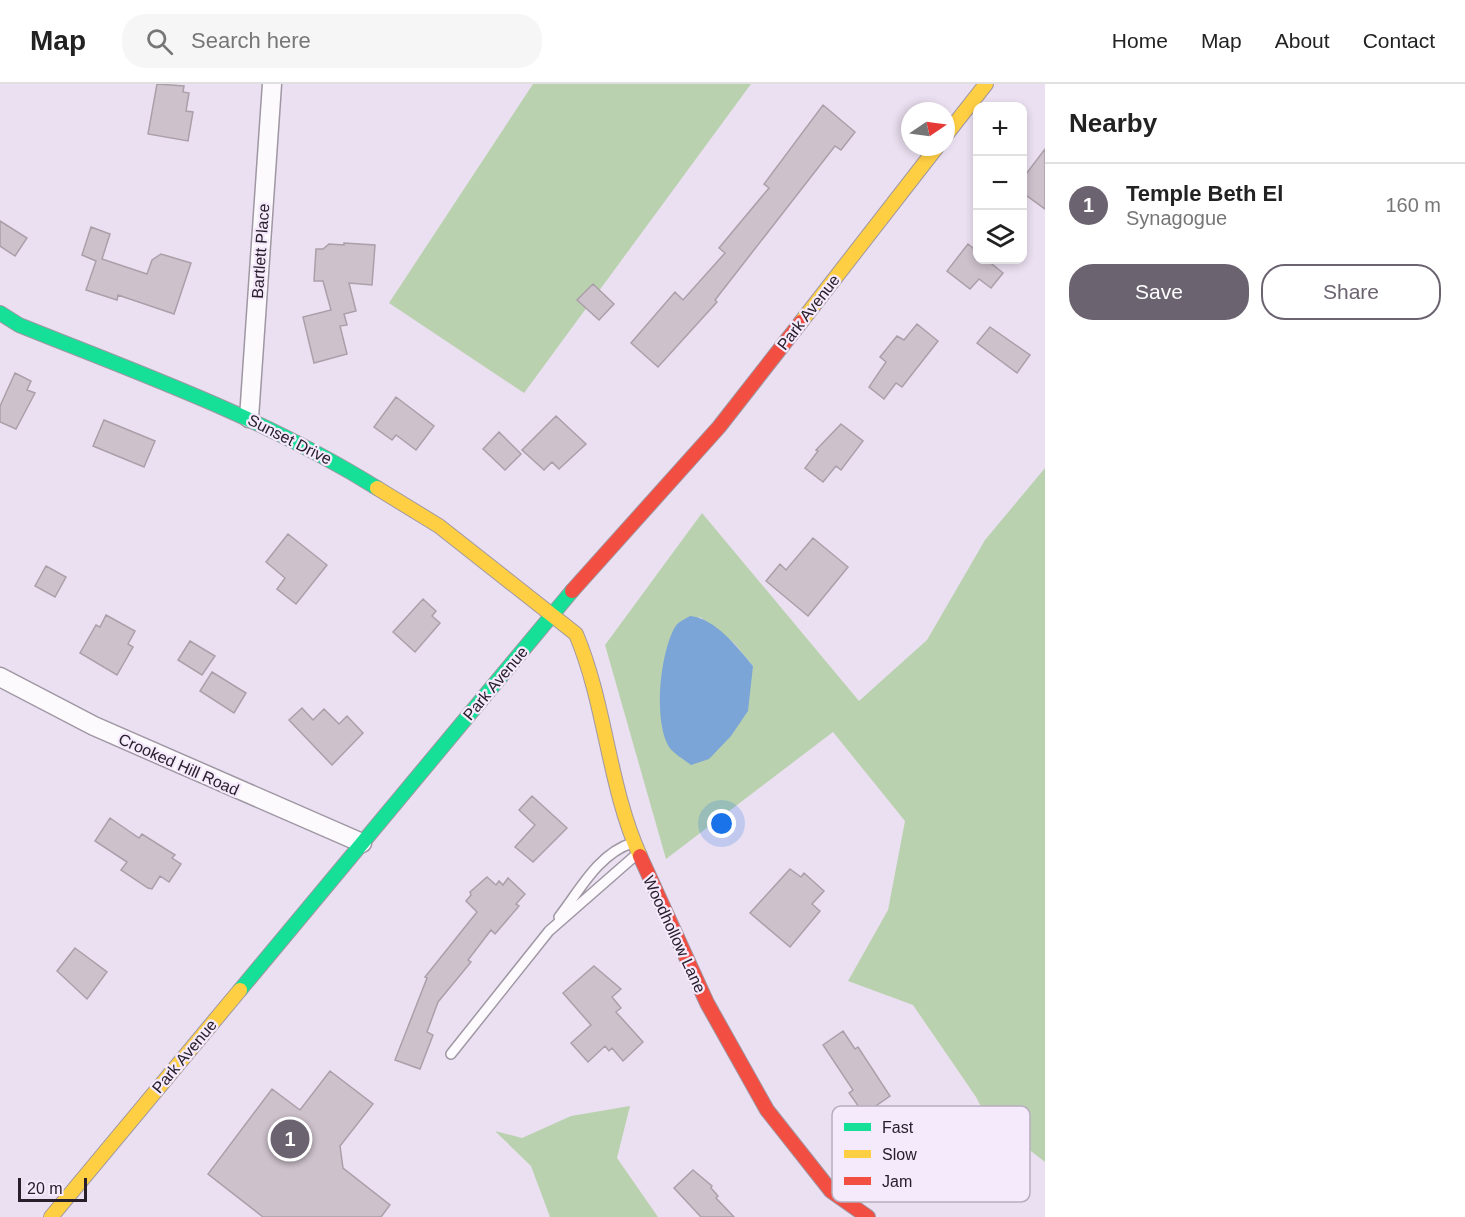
<!DOCTYPE html>
<meta charset="utf-8">
<style>
:root{--surface:#fff;--page:#f6f6f6;--text:#222;--muted:#767676;--line:#e0e0e0;--accent:#6c6370}
body{margin:0;font-family:Helvetica,sans-serif;background:var(--page);color:var(--text)}
.controls{position:absolute;right:18px;top:18px;display:grid;overflow:hidden;border-radius:12px;box-shadow:0 3px 9px #0003}
.controls button{width:54px;height:54px;display:grid;place-items:center;padding:0;border:0;border-bottom:2px solid var(--line);background:var(--surface);color:var(--text);font:30px sans-serif}
.compass{position:absolute;left:901px;top:18px;width:54px;height:54px;border-radius:50%;background:var(--surface);box-shadow:0 3px 9px #0003;rotate:77deg}
.scale{position:absolute;left:18px;bottom:15px;width:69px;box-sizing:border-box;padding-left:6px;border:3px solid #27202b;border-top:0;font-size:16px;line-height:21px;white-space:nowrap;color:#27202b;-webkit-text-stroke:4px #f5e9fc;paint-order:stroke}
.you{position:absolute;left:722px;top:740px;width:21px;height:21px;margin:-15px;border:4px solid #fff;border-radius:50%;background:#1a73e8;box-shadow:0 0 0 9px #1a73e833}
.badge{display:grid;place-items:center;width:39px;height:39px;border-radius:50%;background:var(--accent);color:#fff;font-size:20px;font-weight:700}
.pin{position:absolute;translate:-50% -50%;border:3px solid #fff;box-shadow:0 2px 6px #0006}
.list{margin:0;padding:0;list-style:none}
h2{display:flex;justify-content:space-between;align-items:center;height:78px;margin:0;padding:0 24px;font-size:26px}
h2 small{font-size:20px;font-weight:400;color:var(--muted)}
.list li{display:grid;grid-template-columns:39px 1fr auto;gap:18px;align-items:center;box-sizing:border-box;height:84px;padding:0 24px;border-top:2px solid var(--line)}
.list b{display:block;font-size:22px;white-space:nowrap}
.list p{margin:0;font-size:20px;white-space:nowrap;color:var(--muted)}
.list em{font-size:20px;font-style:normal;color:var(--muted)}
.actions{display:flex;gap:12px;padding:18px 24px}
.actions a{flex:1;padding:14px 0;border:2px solid var(--accent);border-radius:24px;text-align:center;font-size:21px;color:var(--accent)}
.actions .main{background:var(--accent);color:#fff}
.icon{flex:none;width:33px;height:33px;fill:none;stroke:currentColor;stroke-width:2;stroke-linecap:round;stroke-linejoin:round}
.map{position:relative;flex:none;width:1045px;height:1133px;overflow:hidden}
header{display:flex;align-items:center;gap:36px;box-sizing:border-box;height:84px;padding:0 30px;background:var(--surface);border-bottom:2px solid var(--line)}
header strong{font-size:28px}
nav{display:flex;gap:33px;margin-inline-start:auto;font-size:21px}
.search{width:420px;height:54px;background:var(--page);display:flex;align-items:center;gap:15px;box-sizing:border-box;padding:0 21px;border-radius:24px;color:var(--muted);font-size:22px}
main{display:flex}
aside{flex:1;background:var(--surface)}
.map>svg:first-child{display:block}
.forest{fill:#bad1af;fill-rule:evenodd}
.water{fill:#7ba5d6}
.building{fill:#cdc1cb;stroke:#ab9fa9;stroke-width:1.5}
.lines{fill:none;stroke-linecap:round;stroke-linejoin:round}
.lane-casing{stroke:#9f97a3;stroke-width:12}
.street-casing{stroke:#9f97a3;stroke-width:21}
.fast-casing{stroke:#9f97a3;stroke-width:16}
.slow-casing{stroke:#9f97a3;stroke-width:16}
.jam-casing{stroke:#9f97a3;stroke-width:16}
.lane{stroke:#fcfafd;stroke-width:9}
.street{stroke:#fcfafd;stroke-width:18}
.fast{stroke:#16e098;stroke-width:14}
.slow{stroke:#ffcf43;stroke-width:14}
.jam{stroke:#f24e42;stroke-width:14}
.labels{text-anchor:middle;stroke-width:4.5;stroke-linejoin:round;paint-order:stroke}
.street-label{font-size:16px;fill:#27202b;stroke:#f5e9fc}
.key{fill:#f5e9fc;stroke:#b7adbd;stroke-width:1.5}
.key-label{font-size:16px;fill:#27202b}
</style>
<header>
<strong>Map</strong>
<div class="search"><svg class="icon" aria-label="search" viewBox="0 0 24 24"><circle cx="10" cy="10" r="6"/><path d="M15 15l6 6"/></svg>Search here</div>
<nav><a>Home</a><a>Map</a><a>About</a><a>Contact</a></nav>
</header>
<main>
<div class="map">
<svg width="1045" height="1133" viewBox="0 0 1045 1133">
<rect width="100%" height="100%" fill="#ebe0f1"/>
<path class="forest" d="M 533,0 L 751,0 L 524,309 L 389,219 Z
M 1045,384 L 1045,1078 L 986,1032 L 976,1013 L 913,921 L 848,897 L 888,826 L 905,737 L 833,648 L 666,775 L 605,561 L 702,429 L 859,617 L 927,556 L 985,456 ZM 700,533 L 734,559 L 753,582 L 661,631 L 661,597 L 669,559 Z
M 630,1022 L 617,1074 L 658,1133 L 550,1133 L 531,1082 L 495,1047 L 522,1054 L 571,1032 Z"/>
<path class="water" d="M 690,532 C 715,534 738,564 753,582 L 748,627 L 731,652 L 709,675 L 691,681 C 685,676 674,670 669,663 C 653,637 660,569 675,543 C 678,538 685,535 690,532 Z"/>
<path class="building" d="M 157,0 L 184,2 L 183,8 L 189,9 L 186,27 L 193,28 L 188,57 L 148,50 Z
M 823,21 L 855,48 L 841,66 L 835,62 L 715,216 L 717,218 L 658,283 L 631,259 L 675,208 L 683,216 L 725,169 L 719,164 L 769,104 L 764,100 Z
M 1045,65 L 1045,125 L 1023,109 L 1023,94 Z
M 0,137 L 27,154 L 15,172 L 0,162 Z
M 91,143 L 110,150 L 102,175 L 147,190 L 152,176 L 161,170 L 191,179 L 174,230 L 118,211 L 117,216 L 86,206 L 96,177 L 82,171 Z
M 344,159 L 375,161 L 372,201 L 349,199 L 356,227 L 344,230 L 347,241 L 340,242 L 347,270 L 314,279 L 303,233 L 331,226 L 323,197 L 314,197 L 316,165 L 323,165 L 329,160 L 344,161 Z
M 968,160 L 978,168 L 978,176 L 987,176 L 1003,189 L 991,204 L 979,195 L 970,205 L 947,187 Z
M 593,200 L 614,220 L 599,236 L 577,216 Z
M 917,240 L 938,257 L 902,303 L 896,299 L 884,315 L 869,303 L 886,278 L 880,273 L 897,252 L 904,256 Z
M 990,243 L 1030,271 L 1017,289 L 977,259 Z
M 15,289 L 31,297 L 27,306 L 35,309 L 16,345 L 0,338 L 0,322 Z
M 396,313 L 434,342 L 416,366 L 396,351 L 392,356 L 374,343 Z
M 556,332 L 586,360 L 559,385 L 552,378 L 544,386 L 522,366 Z
M 104,336 L 155,357 L 144,383 L 93,362 Z
M 841,340 L 863,357 L 841,386 L 836,382 L 823,398 L 805,384 L 818,367 L 816,366 Z
M 499,348 L 521,370 L 505,386 L 483,365 Z
M 288,450 L 327,481 L 296,520 L 277,505 L 285,494 L 266,478 Z
M 813,454 L 848,483 L 808,532 L 766,497 L 780,480 L 786,486 Z
M 46,482 L 66,493 L 55,513 L 35,502 Z
M 423,515 L 436,527 L 432,532 L 440,539 L 415,568 L 393,548 Z
M 106,531 L 135,547 L 128,560 L 133,563 L 117,591 L 80,569 L 96,541 L 100,543 Z
M 190,557 L 215,572 L 202,591 L 178,576 Z
M 212,588 L 246,609 L 234,629 L 200,607 Z
M 302,624 L 313,636 L 324,625 L 339,640 L 347,632 L 363,649 L 332,681 L 289,636 Z
M 532,712 L 567,744 L 533,778 L 515,763 L 535,741 L 519,726 Z
M 110,734 L 139,754 L 142,750 L 175,771 L 172,774 L 181,780 L 169,798 L 160,792 L 152,805 L 148,804 L 121,786 L 127,778 L 95,757 Z
M 790,785 L 801,793 L 804,789 L 824,807 L 812,820 L 820,827 L 790,863 L 750,829 Z
M 487,793 L 496,801 L 499,797 L 503,801 L 508,794 L 525,810 L 516,820 L 519,822 L 495,850 L 491,846 L 468,876 L 471,878 L 438,918 L 427,948 L 433,951 L 420,985 L 395,976 L 427,894 L 425,893 L 477,828 L 466,817 L 471,811 L 470,808 Z
M 75,864 L 107,888 L 87,915 L 57,887 Z
M 594,882 L 621,905 L 612,913 L 621,924 L 616,928 L 643,958 L 623,977 L 612,964 L 609,967 L 605,962 L 588,978 L 571,959 L 591,941 L 563,909 Z
M 843,947 L 855,965 L 858,963 L 890,1012 L 864,1030 L 849,1009 L 853,1006 L 823,961 Z
M 330,987 L 373,1020 L 340,1062 L 343,1084 L 390,1121 L 381,1133 L 263,1133 L 208,1090 L 272,1005 L 300,1026 Z
M 693,1086 L 712,1102 L 711,1104 L 718,1112 L 716,1114 L 734,1133 L 701,1133 L 674,1104 Z"/>
<g class="lines">
<g class="lane-casing">
<path id="lane" d="M 559,833 C 580,806 598,770 632,759
M 451,970 L 549,847 L 637,770"/>
</g>
<g class="street-casing">
<path id="street" d="M 249,334 L 272,0
M 0,593 L 94,642 L 362,759"/>
</g>
<g class="fast-casing">
<path id="fast" d="M 0,229 L 19,241 C 141,290 265,334 377,404
M 240,906 L 572,507"/>
</g>
<g class="slow-casing">
<path id="slow" d="M 946,51 L 986,0
M 801,238 L 937,63
M 377,404 L 439,442 L 576,550 C 606,621 608,701 640,772
M 51,1133 L 240,906"/>
</g>
<g class="jam-casing">
<path id="jam" d="M 572,507 L 719,343 L 801,238
M 640,772 L 707,919 L 767,1026 L 831,1107 L 868,1133"/>
</g>
<use href="#lane" class="lane"/>
<use href="#street" class="street"/>
<use href="#fast" class="fast"/>
<use href="#slow" class="slow"/>
<use href="#jam" class="jam"/>
</g>
<g class="labels">
<g class="street-label">
<text transform="translate(260 167) rotate(-86)" y="6">Bartlett Place</text>
<text transform="translate(808 228) rotate(-52)" y="6">Park Avenue</text>
<text transform="translate(290 355) rotate(27)" y="6">Sunset Drive</text>
<text transform="translate(495 599) rotate(-50)" y="6">Park Avenue</text>
<text transform="translate(179 680) rotate(24)" y="6">Crooked Hill Road</text>
<text transform="translate(675 850) rotate(65)" y="6">Woodhollow Lane</text>
<text transform="translate(184 972) rotate(-50)" y="6">Park Avenue</text>
</g>
</g>
<rect x="832" y="1022" width="198" height="96" rx="9" class="key"/>
<rect x="844" y="1039" width="27" height="8" fill="#16e098"/>
<rect x="844" y="1066" width="27" height="8" fill="#ffcf43"/>
<rect x="844" y="1093" width="27" height="8" fill="#f24e42"/>
<g class="key-label">
<text x="882" y="1049">Fast</text>
<text x="882" y="1076">Slow</text>
<text x="882" y="1103">Jam</text>
</g>
</svg>
<div class="controls">
<button>+</button>
<button>−</button>
<button><svg class="icon" aria-label="layers" viewBox="0 0 24 24"><path d="M12 4l9 5-9 5-9-5zM3 14l9 5 9-5"/></svg></button>
</div>
<svg class="compass" viewBox="-18 -18 36 36"><path d="M0-13l5 13h-10z" fill="#e53935"/><path d="M0 13l5-13h-10z" fill="#767676"/></svg>
<div class="scale">20 m</div>
<div class="you"></div>
<div class="pin badge" style="left:290px;top:1055px">1</div>
</div>
<aside>
<h2>Nearby<small></small></h2>
<ul class="list">
<li><span class="badge">1</span><div><b>Temple Beth El</b><p>Synagogue</p></div><em>160 m</em></li>
</ul>
<div class="actions"><a class="main">Save</a><a>Share</a></div>
</aside>
</main>
